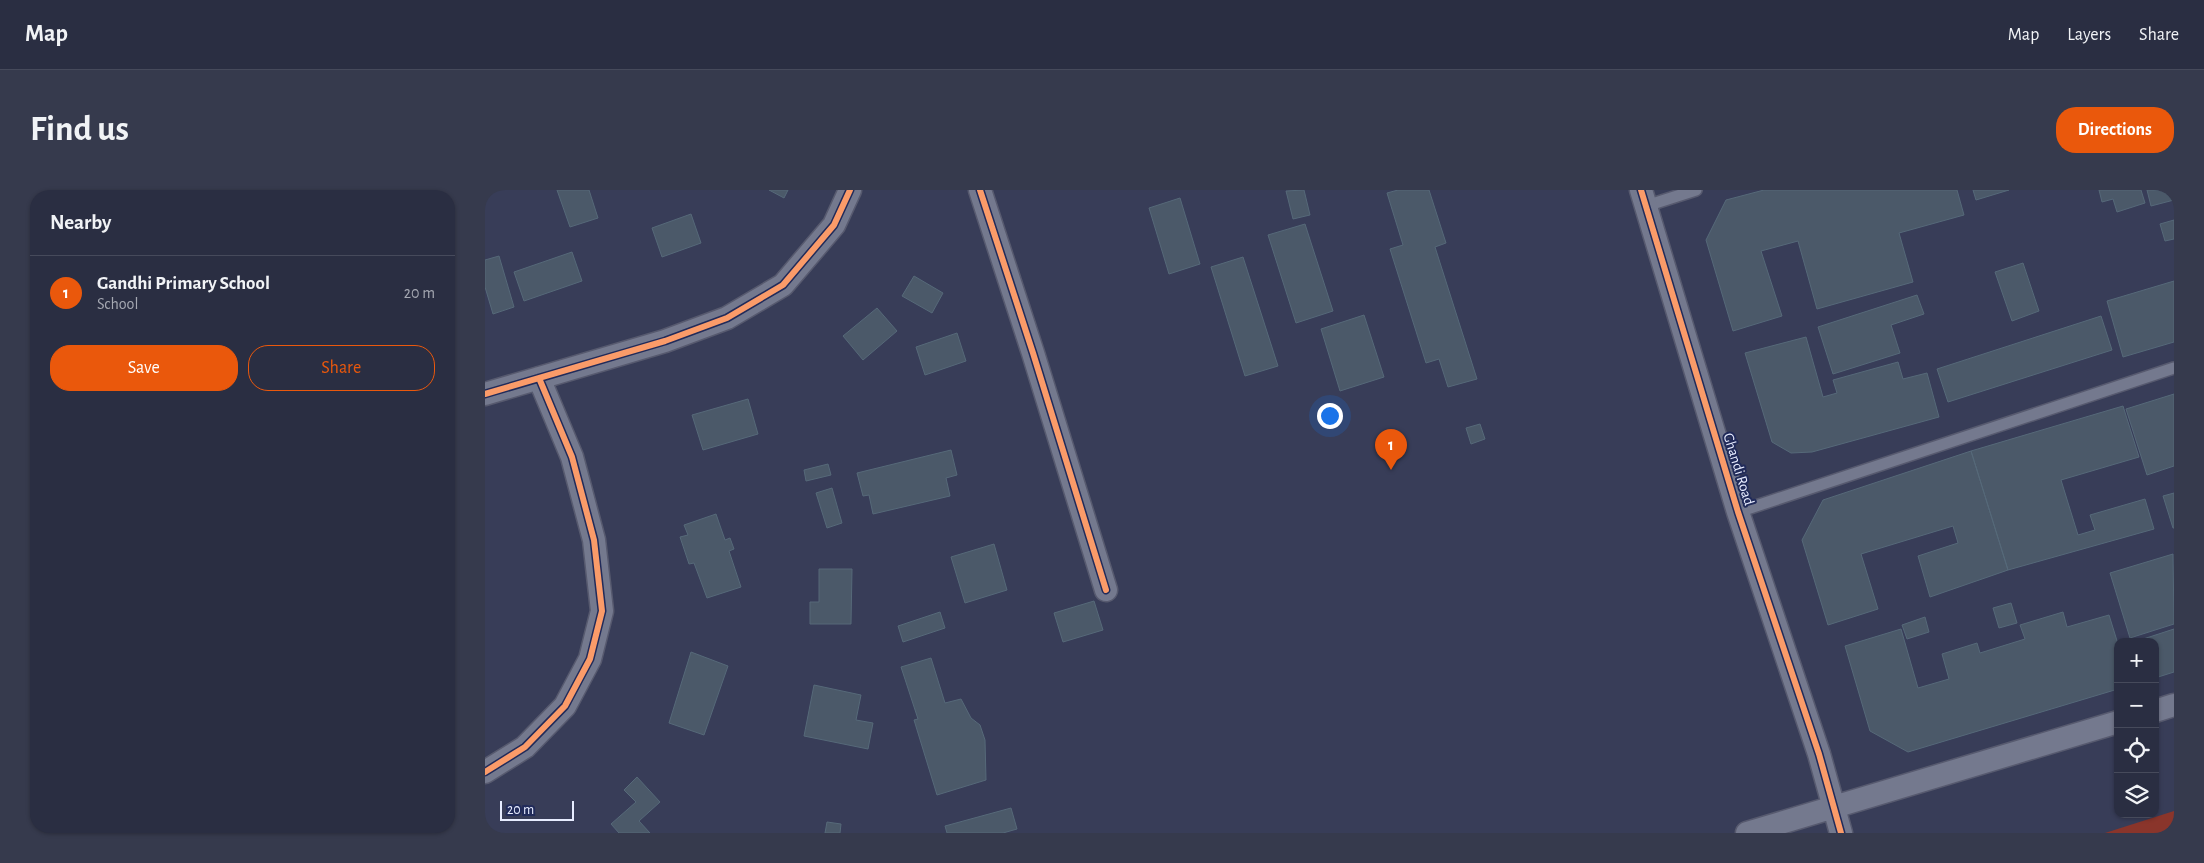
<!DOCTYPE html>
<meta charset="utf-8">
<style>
:root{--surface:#2a2e42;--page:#363a4d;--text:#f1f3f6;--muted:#a5a8b2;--line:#464a5b;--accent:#ea580c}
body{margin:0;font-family:"Alegreya Sans",sans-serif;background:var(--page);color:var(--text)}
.controls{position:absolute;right:15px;bottom:15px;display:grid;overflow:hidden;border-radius:10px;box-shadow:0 1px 4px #0004}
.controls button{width:45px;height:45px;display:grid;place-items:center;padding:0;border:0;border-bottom:1px solid var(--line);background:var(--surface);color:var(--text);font:25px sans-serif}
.scale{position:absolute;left:15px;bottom:12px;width:74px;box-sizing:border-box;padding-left:5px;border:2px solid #e7ecff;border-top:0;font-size:14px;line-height:18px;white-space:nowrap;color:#e7ecff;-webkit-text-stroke:4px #212b5a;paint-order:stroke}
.you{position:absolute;left:844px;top:225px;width:18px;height:18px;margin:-12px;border:4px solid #fff;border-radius:50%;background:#1a73e8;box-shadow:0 0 0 8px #1a73e833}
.badge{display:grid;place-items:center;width:32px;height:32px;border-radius:50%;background:var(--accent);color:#fff;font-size:16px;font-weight:700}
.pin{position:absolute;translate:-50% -41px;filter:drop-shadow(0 1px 2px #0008)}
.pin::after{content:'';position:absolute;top:26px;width:18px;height:15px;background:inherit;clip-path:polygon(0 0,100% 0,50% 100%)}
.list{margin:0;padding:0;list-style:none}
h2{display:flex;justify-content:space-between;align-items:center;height:65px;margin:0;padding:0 20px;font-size:21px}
h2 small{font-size:16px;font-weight:400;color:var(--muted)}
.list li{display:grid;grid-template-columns:32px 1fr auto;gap:15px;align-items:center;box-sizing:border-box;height:75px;padding:0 20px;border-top:1px solid var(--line)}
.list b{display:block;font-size:19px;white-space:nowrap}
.list p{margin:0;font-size:16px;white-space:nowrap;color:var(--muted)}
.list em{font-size:16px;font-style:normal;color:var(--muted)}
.actions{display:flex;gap:10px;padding:15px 20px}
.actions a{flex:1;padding:11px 0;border:1px solid var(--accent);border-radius:20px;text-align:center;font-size:18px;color:var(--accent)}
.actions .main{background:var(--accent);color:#fff}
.icon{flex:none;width:28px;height:28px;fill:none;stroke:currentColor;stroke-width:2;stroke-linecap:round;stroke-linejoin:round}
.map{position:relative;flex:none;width:1689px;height:643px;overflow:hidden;border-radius:20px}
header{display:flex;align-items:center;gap:30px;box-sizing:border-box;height:70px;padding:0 25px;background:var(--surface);border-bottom:1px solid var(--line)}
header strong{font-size:24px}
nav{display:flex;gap:28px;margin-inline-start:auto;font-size:18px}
.intro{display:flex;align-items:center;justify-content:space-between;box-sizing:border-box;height:120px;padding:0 30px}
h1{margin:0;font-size:35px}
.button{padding:12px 22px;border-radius:20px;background:var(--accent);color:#fff;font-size:18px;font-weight:700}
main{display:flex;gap:30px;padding:0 30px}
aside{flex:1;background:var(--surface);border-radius:20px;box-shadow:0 1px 4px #0004}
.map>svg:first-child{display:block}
.green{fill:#8a352b}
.building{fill:#4b5969;stroke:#566979}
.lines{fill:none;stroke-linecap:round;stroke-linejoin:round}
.lane-casing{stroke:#575a6f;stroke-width:14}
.street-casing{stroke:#575a6f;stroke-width:25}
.lane{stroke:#74798e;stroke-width:11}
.street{stroke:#74798e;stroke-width:22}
.cycleway-casing{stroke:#212b5a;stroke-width:9}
.cycleway{stroke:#fa9b69;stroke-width:6}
.labels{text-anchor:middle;stroke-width:4;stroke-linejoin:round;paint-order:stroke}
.street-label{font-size:15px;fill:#e7ecff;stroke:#212b5a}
</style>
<header>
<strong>Map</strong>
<nav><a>Map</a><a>Layers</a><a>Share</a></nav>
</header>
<div class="intro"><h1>Find us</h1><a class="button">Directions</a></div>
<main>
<aside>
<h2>Nearby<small></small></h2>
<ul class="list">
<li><span class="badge">1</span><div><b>Gandhi Primary School</b><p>School</p></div><em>20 m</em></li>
</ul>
<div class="actions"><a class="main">Save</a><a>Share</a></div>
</aside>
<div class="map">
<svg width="1689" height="643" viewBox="0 0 1689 643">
<rect width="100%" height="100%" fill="#383d58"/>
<path class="green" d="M 1689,621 L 1689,643 L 1620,643 Z"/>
<path class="building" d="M 72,0 L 104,0 L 113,28 L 85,37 Z
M 284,0 L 303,0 L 299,8 Z
M 819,0 L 825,25 L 808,29 L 801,1 Z
M 913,0 L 944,0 L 961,53 L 950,57 L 992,189 L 963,197 L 954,169 L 941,173 L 905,59 L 918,55 L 902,3 Z
M 1279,0 L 1472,0 L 1479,25 L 1414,43 L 1428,92 L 1332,119 L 1313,51 L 1276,61 L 1297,126 L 1248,141 L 1221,50 L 1241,10 Z
M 1488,0 L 1524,0 L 1491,10 Z
M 1614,0 L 1656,0 L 1660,13 L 1632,22 L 1628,9 L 1617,12 Z
M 1662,0 L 1689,0 L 1689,10 L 1666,16 Z
M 695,8 L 715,74 L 684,84 L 664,18 Z
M 206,24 L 216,53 L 177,67 L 167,38 Z
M 1689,30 L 1689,49 L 1680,51 L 1675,34 Z
M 820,34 L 848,121 L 811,133 L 783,45 Z
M 87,62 L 97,91 L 39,111 L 29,82 Z
M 14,66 L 29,117 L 8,124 L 0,97 L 0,70 Z
M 758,67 L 793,176 L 760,186 L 726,77 Z
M 1538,73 L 1554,121 L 1527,131 L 1510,82 Z
M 429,86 L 458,103 L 447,123 L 417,106 Z
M 1689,91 L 1689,152 L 1638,167 L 1622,111 Z
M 1432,105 L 1439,124 L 1406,135 L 1415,163 L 1348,184 L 1333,137 Z
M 392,118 L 412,141 L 378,170 L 358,146 Z
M 879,125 L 899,187 L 855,201 L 836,139 Z
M 1616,126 L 1627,160 L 1463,212 L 1452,179 Z
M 472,143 L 481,171 L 440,185 L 431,157 Z
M 1321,147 L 1338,207 L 1352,203 L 1348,190 L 1413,172 L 1418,189 L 1442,183 L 1454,227 L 1327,262 L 1306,263 L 1287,252 L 1260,163 Z
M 1689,204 L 1689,276 L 1662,285 L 1641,219 Z
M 263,209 L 273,244 L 218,260 L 207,225 Z
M 1638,216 L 1654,267 L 1576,290 L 1593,345 L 1610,340 L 1605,325 L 1660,309 L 1669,339 L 1523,380 L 1486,261 Z
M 995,234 L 1000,249 L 986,254 L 981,238 Z
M 466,260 L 472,285 L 461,288 L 465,306 L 388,324 L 384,305 L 378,306 L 372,283 Z
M 1486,261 L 1523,380 L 1445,407 L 1433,366 L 1473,353 L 1468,336 L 1376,364 L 1393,419 L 1343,435 L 1317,350 L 1338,310 Z
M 343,274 L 346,285 L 321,291 L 319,280 Z
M 347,298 L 357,333 L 342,338 L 331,303 Z
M 1689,303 L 1689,338 L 1688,338 L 1678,306 Z
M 231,324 L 240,350 L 245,348 L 249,359 L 244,361 L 256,397 L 222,408 L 209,373 L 204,374 L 195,347 L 203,345 L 199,335 Z
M 509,354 L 522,400 L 480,413 L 466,367 Z
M 1688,364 L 1689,434 L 1645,448 L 1625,383 Z
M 334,379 L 367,379 L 366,434 L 325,434 L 325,412 L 334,412 Z
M 609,411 L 618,440 L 578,452 L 569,423 Z
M 1526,413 L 1532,433 L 1514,438 L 1508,418 Z
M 455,422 L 460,438 L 418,452 L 413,436 Z
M 1578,422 L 1582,437 L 1624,425 L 1633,454 L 1633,499 L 1423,562 L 1385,541 L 1360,456 L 1416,439 L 1433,498 L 1464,489 L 1457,464 L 1492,453 L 1495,463 L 1540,449 L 1535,435 Z
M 1440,427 L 1444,442 L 1422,449 L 1417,435 Z
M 1689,439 L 1689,482 L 1670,488 L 1670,452 L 1649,452 Z
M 206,462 L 243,476 L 219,545 L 184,533 Z
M 446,468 L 460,513 L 476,509 L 486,528 L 495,535 L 500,550 L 501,590 L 452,605 L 429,530 L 433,529 L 416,477 Z
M 329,495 L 376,505 L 371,530 L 388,533 L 383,559 L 319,546 Z
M 152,587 L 175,612 L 154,631 L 165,643 L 134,643 L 126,634 L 151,612 L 139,600 Z
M 526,618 L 532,639 L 518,643 L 462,643 L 460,636 Z
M 342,632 L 356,634 L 355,643 L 340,643 Z"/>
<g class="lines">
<g class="lane-casing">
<path id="lane" d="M 1161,16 L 1211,0
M 1253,322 L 1689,178"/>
</g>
<g class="street-casing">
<path id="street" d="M 495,0 L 548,163 L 621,400
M 1156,0 L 1253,322 L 1334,564 L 1356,643
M 0,204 L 180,151 L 242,128 L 298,95 L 349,35 L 365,0
M 1670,521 L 1689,515
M 0,582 L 40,557 L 80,516 L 105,469 L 117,421 L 109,350 L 87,267 L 54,188
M 1262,643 L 1633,532"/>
</g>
<use href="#lane" class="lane"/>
<use href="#street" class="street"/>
<g class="cycleway-casing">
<path id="cycleway" d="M 495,0 L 548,163 L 621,400
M 1156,0 L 1253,322 L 1334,564 L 1356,643
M 0,204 L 180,151 L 242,128 L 298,95 L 349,35 L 365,0
M 0,582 L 40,557 L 80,516 L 105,469 L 117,421 L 109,350 L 87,267 L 54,188"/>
</g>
<use href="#cycleway" class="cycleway"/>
</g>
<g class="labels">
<g class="street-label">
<text transform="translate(1254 279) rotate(73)" y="5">Ghandi Road</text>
</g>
</g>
</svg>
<div class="controls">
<button>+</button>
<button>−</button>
<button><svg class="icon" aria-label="locate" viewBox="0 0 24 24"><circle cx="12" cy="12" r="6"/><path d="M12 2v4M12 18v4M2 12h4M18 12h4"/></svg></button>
<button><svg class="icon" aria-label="layers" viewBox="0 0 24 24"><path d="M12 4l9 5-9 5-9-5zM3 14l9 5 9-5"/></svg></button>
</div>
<div class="scale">20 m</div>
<div class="you"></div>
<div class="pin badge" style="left:906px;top:280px">1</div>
</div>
</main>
